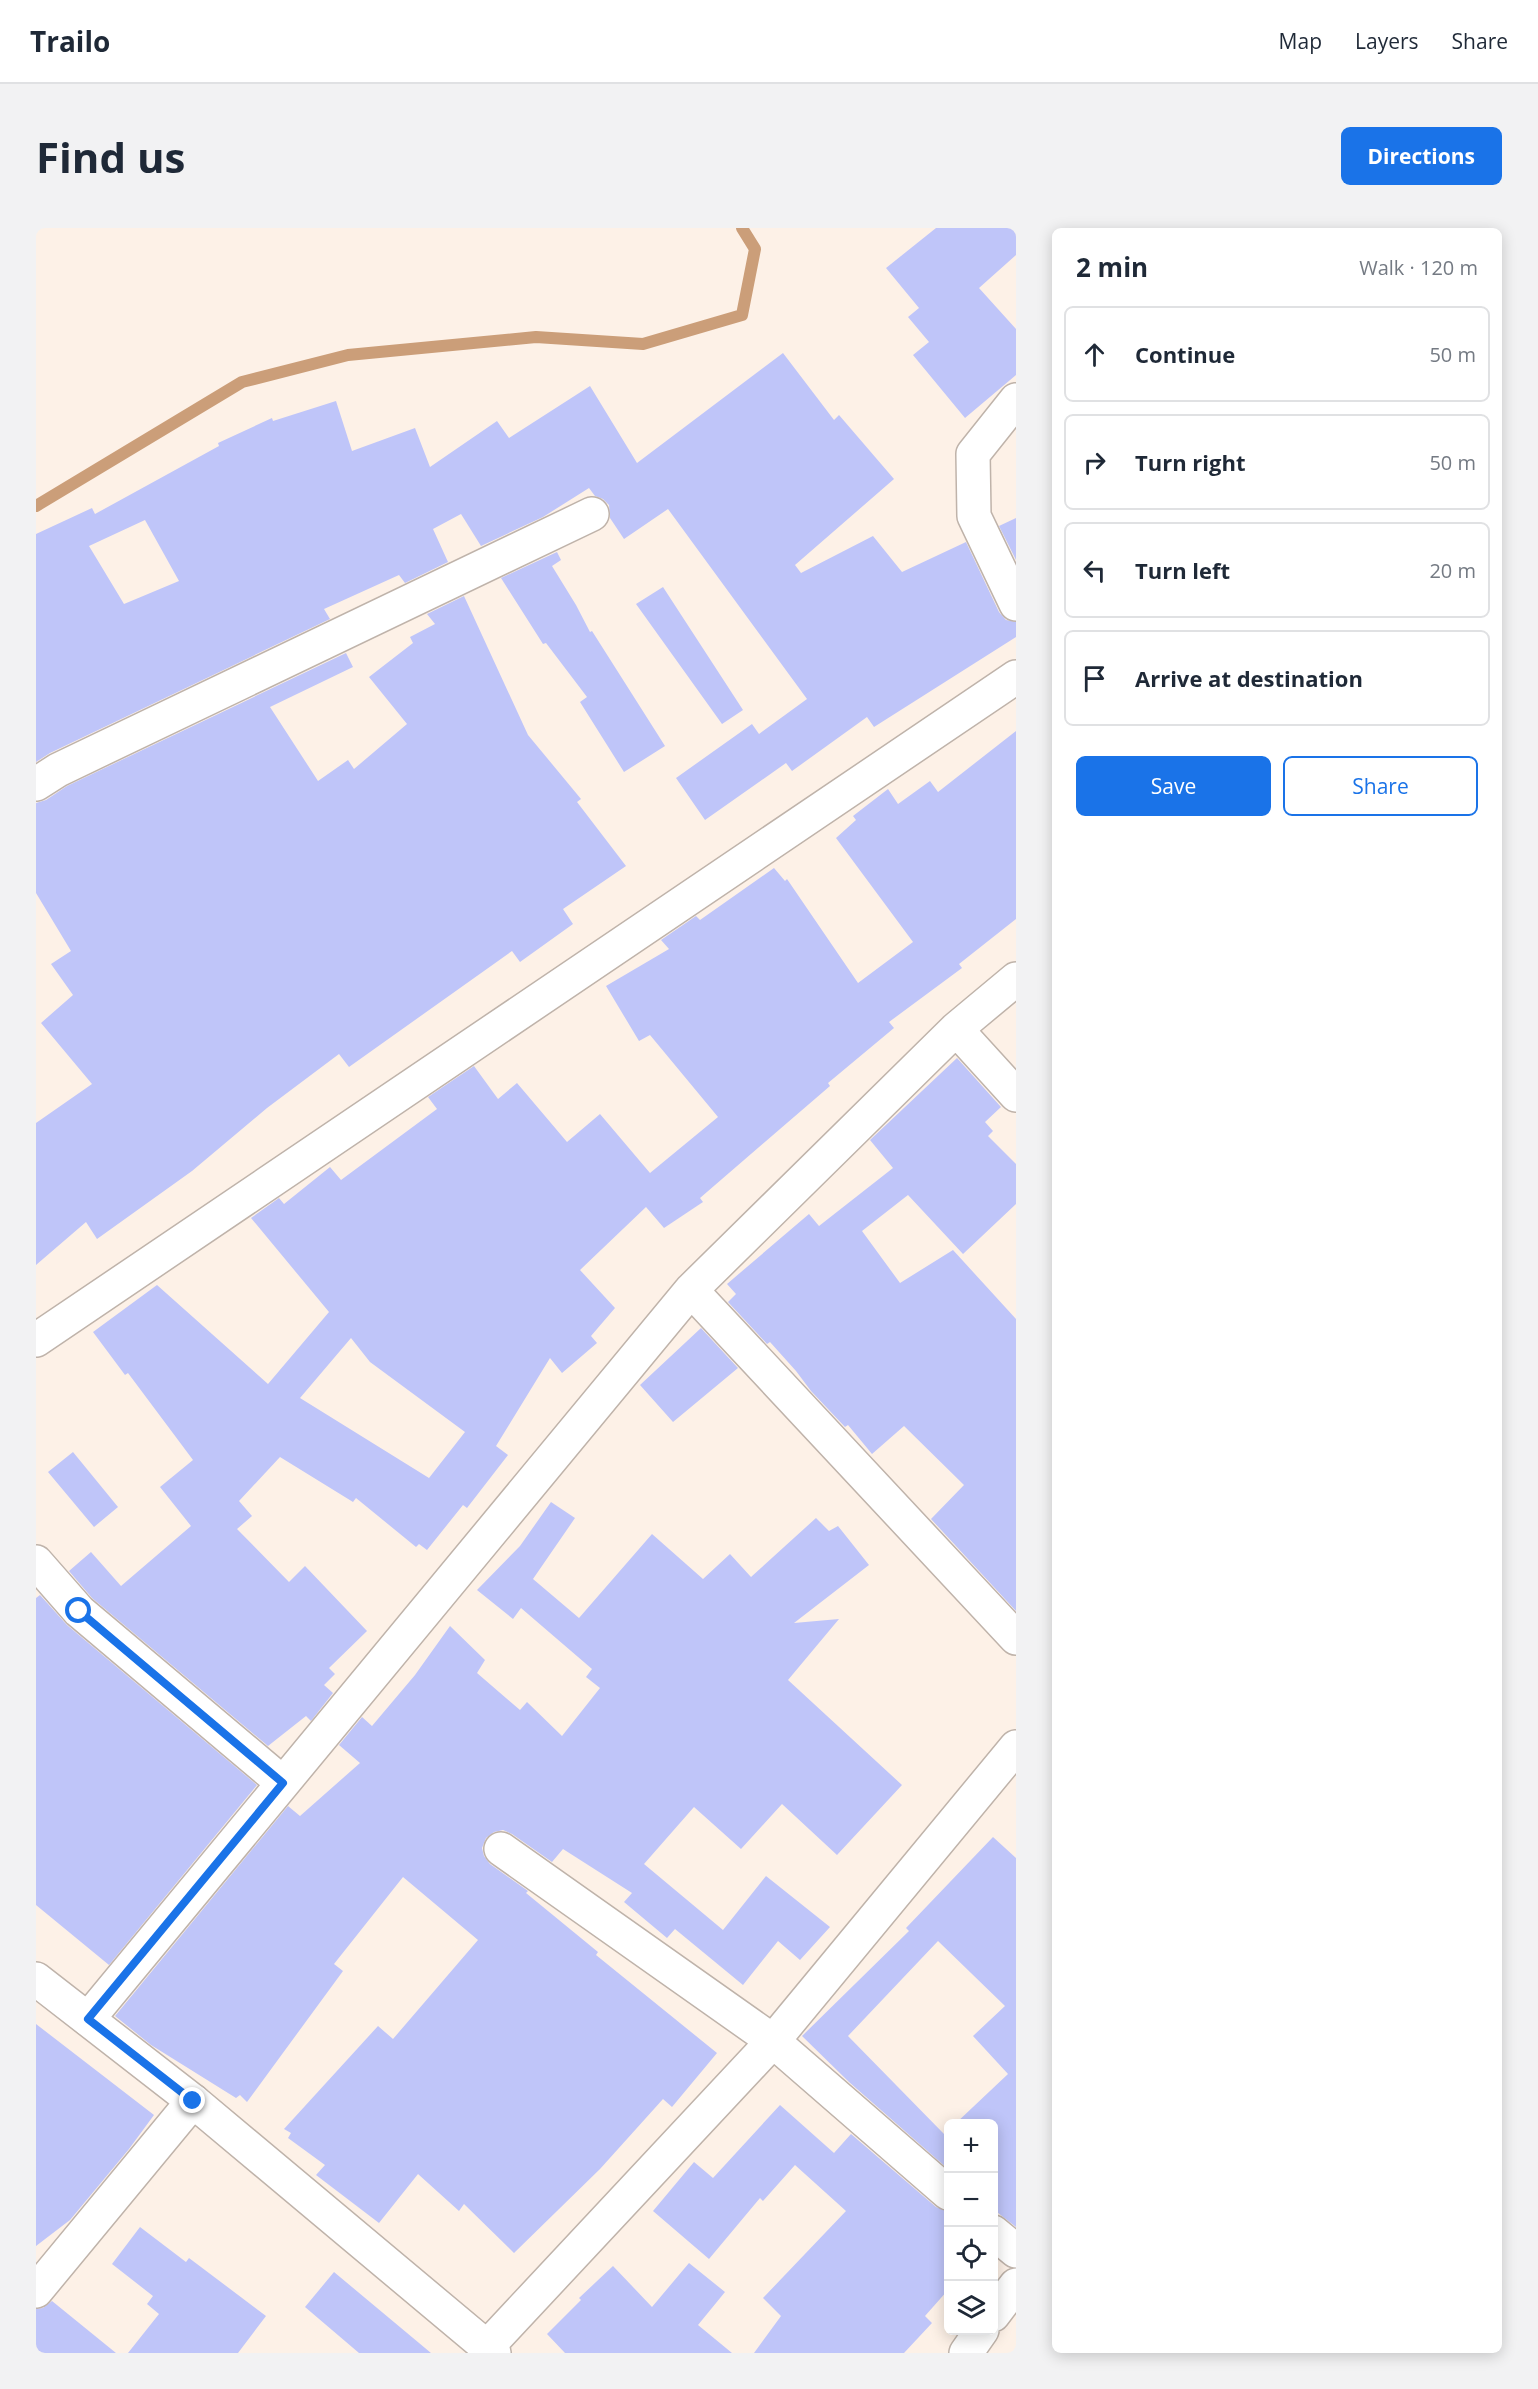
<!DOCTYPE html>
<meta charset="utf-8">
<style>
:root{--surface:#fff;--page:#f2f2f3;--text:#1f2937;--muted:#747a83;--line:#e0e1e3;--accent:#1a73e8}
body{margin:0;font-family:"Open Sans",sans-serif;background:var(--page);color:var(--text)}
.controls{position:absolute;right:18px;bottom:18px;display:grid;overflow:hidden;border-radius:9px;box-shadow:0 3px 15px #0003}
.controls button{width:54px;height:54px;display:grid;place-items:center;padding:0;border:0;border-bottom:2px solid var(--line);background:var(--surface);color:var(--text);font:30px sans-serif}
.stop{position:absolute;width:18px;height:18px;margin:-14px;border:4px solid #1a73e8;border-radius:50%;background:#fff}
.stop.end{background:#1a73e8;border-color:#fff;box-shadow:0 2px 6px #0008}
.list{margin:0;padding:0;list-style:none}
h2{display:flex;justify-content:space-between;align-items:center;height:78px;margin:0;padding:0 24px;font-size:26px}
h2 small{font-size:20px;font-weight:400;color:var(--muted)}
.list li{display:grid;grid-template-columns:39px 1fr auto;gap:18px;align-items:center;box-sizing:border-box;height:96px;margin:0 12px 12px;padding:0 12px;border:2px solid var(--line);border-radius:9px}
.list b{display:block;font-size:22px;white-space:nowrap}
.list em{font-size:20px;font-style:normal;color:var(--muted)}
.actions{display:flex;gap:12px;padding:18px 24px}
.actions a{flex:1;padding:14px 0;border:2px solid var(--accent);border-radius:9px;text-align:center;font-size:21px;color:var(--accent)}
.actions .main{background:var(--accent);color:#fff}
.icon{flex:none;width:33px;height:33px;fill:none;stroke:currentColor;stroke-width:2;stroke-linecap:round;stroke-linejoin:round}
.map{position:relative;flex:none;width:980px;height:2125px;overflow:hidden;border-radius:9px}
header{display:flex;align-items:center;gap:36px;box-sizing:border-box;height:84px;padding:0 30px;background:var(--surface);border-bottom:2px solid var(--line)}
header strong{font-size:28px}
nav{display:flex;gap:33px;margin-inline-start:auto;font-size:21px}
.intro{display:flex;align-items:center;justify-content:space-between;box-sizing:border-box;height:144px;padding:0 36px}
h1{margin:0;font-size:42px}
.button{padding:15px 27px;border-radius:9px;background:var(--accent);color:#fff;font-size:21px;font-weight:700}
main{display:flex;gap:36px;padding:0 36px}
aside{flex:1;background:var(--surface);border-radius:9px;box-shadow:0 3px 15px #0003}
.map>svg:first-child{display:block}
.lines{fill:none;stroke-linecap:round;stroke-linejoin:round}
.stream{stroke:#cb9e79;stroke-width:12}
.building{fill:#bfc5f9;fill-rule:evenodd}
.minor-casing{stroke:#bfb3aa;stroke-width:36}
.tertiary-casing{stroke:#bfb3aa;stroke-width:36}
.minor{stroke:#fff;stroke-width:33}
.tertiary{stroke:#fff;stroke-width:33}
.route{stroke:#1a73e8;stroke-width:8}
</style>
<header>
<strong>Trailo</strong>
<nav><a>Map</a><a>Layers</a><a>Share</a></nav>
</header>
<div class="intro"><h1>Find us</h1><a class="button">Directions</a></div>
<main>
<div class="map">
<svg width="980" height="2125" viewBox="0 0 980 2125">
<rect width="100%" height="100%" fill="#fdf1e7"/>
<g class="lines">
<path class="stream" d="M 0,278 L 206,154 L 312,127 L 500,109 L 607,116 L 706,87 L 719,21 L 706,0"/>
</g>
<path class="building" d="M 900,0 L 980,0 L 980,27 L 943,60 L 980,101 L 980,147 L 929,190 L 877,127 L 893,114 L 872,89 L 883,80 L 850,40 Z
M 747,125 L 798,192 L 803,187 L 858,251 L 759,337 L 765,345 L 837,308 L 866,344 L 930,314 L 963,384 L 970,392 L 980,394 L 980,409 L 838,499 L 831,489 L 756,543 L 750,535 L 669,592 L 640,550 L 716,496 L 723,506 L 771,471 L 632,281 L 588,311 L 574,290 L 573,277 L 567,271 L 559,268 L 553,260 L 507,289 L 445,318 L 425,286 L 397,301 L 412,334 L 369,355 L 363,347 L 288,381 L 294,391 L 14,525 L 0,534 L 0,306 L 56,280 L 59,286 L 183,218 L 182,215 L 236,190 L 237,193 L 300,173 L 316,223 L 379,200 L 394,239 L 461,193 L 473,210 L 554,158 L 601,235 ZM 109,292 L 143,353 L 88,376 L 53,318 Z
M 980,290 L 980,332 L 963,298 Z
M 521,324 L 525,332 L 516,338 L 540,377 L 554,404 L 556,403 L 629,518 L 588,544 L 544,474 L 551,469 L 510,415 L 507,416 L 465,350 Z
M 627,359 L 707,482 L 686,496 L 600,376 Z
M 428,368 L 492,507 L 545,571 L 541,574 L 590,638 L 527,681 L 537,696 L 484,734 L 476,723 L 313,839 L 303,826 L 231,880 L 156,943 L 61,1011 L 50,994 L 0,1037 L 0,895 L 56,856 L 5,795 L 37,767 L 15,736 L 35,723 L 0,665 L 0,575 L 10,572 L 31,558 L 310,425 L 317,439 L 234,479 L 282,553 L 312,532 L 318,541 L 371,496 L 333,449 L 377,415 L 374,409 L 399,396 L 391,386 Z
M 980,503 L 980,691 L 923,736 L 926,740 L 853,794 L 858,800 L 792,855 L 794,858 L 664,970 L 667,974 L 628,1000 L 610,979 L 544,1042 L 579,1080 L 555,1108 L 561,1115 L 526,1145 L 514,1130 L 460,1218 L 472,1227 L 431,1280 L 427,1277 L 391,1322 L 383,1316 L 380,1319 L 320,1270 L 317,1274 L 244,1229 L 203,1273 L 216,1288 L 201,1301 L 253,1354 L 269,1338 L 331,1403 L 293,1440 L 299,1446 L 288,1457 L 297,1465 L 275,1493 L 270,1488 L 232,1518 L 56,1370 L 33,1343 L 55,1324 L 85,1358 L 155,1298 L 124,1259 L 157,1232 L 92,1145 L 89,1147 L 57,1104 L 121,1057 L 232,1156 L 293,1084 L 215,990 L 243,970 L 248,976 L 294,939 L 305,952 L 401,881 L 392,869 L 438,838 L 462,871 L 481,855 L 531,914 L 564,886 L 614,945 L 682,889 L 614,807 L 603,813 L 570,758 L 633,721 L 625,712 L 660,688 L 664,692 L 738,640 L 749,653 L 751,651 L 822,755 L 877,714 L 800,610 L 820,592 L 817,588 L 852,561 L 862,576 L 894,553 L 902,564 ZM 315,1110 L 334,1134 L 429,1204 L 393,1250 L 264,1170 Z
M 921,830 L 965,879 L 949,894 L 957,903 L 952,908 L 980,936 L 980,976 L 927,1026 L 872,967 L 826,1003 L 864,1055 L 917,1022 L 980,1091 L 980,1383 L 895,1291 L 928,1257 L 868,1198 L 836,1226 L 812,1197 L 809,1199 L 775,1163 L 760,1143 L 734,1114 L 731,1116 L 692,1074 L 700,1066 L 691,1056 L 773,986 L 783,998 L 857,940 L 834,912 Z
M 665,1100 L 702,1140 L 637,1194 L 604,1157 Z
M 37,1224 L 82,1279 L 58,1299 L 12,1244 Z
M 515,1274 L 539,1290 L 497,1351 L 543,1390 L 616,1306 L 667,1351 L 694,1326 L 715,1349 L 780,1290 L 793,1303 L 802,1298 L 833,1337 L 758,1395 L 803,1391 L 752,1452 L 866,1557 L 801,1627 L 746,1576 L 705,1621 L 658,1579 L 608,1636 L 687,1702 L 730,1648 L 794,1699 L 764,1732 L 742,1713 L 707,1757 L 639,1701 L 631,1710 L 588,1674 L 596,1665 L 527,1621 L 516,1634 L 476,1606 L 467,1602 L 458,1604 L 450,1610 L 446,1620 L 448,1628 L 454,1636 L 492,1663 L 490,1665 L 562,1724 L 560,1727 L 681,1825 L 636,1879 L 627,1871 L 564,1941 L 478,2025 L 428,1976 L 423,1983 L 382,1946 L 343,1995 L 280,1947 L 289,1937 L 252,1910 L 255,1905 L 248,1901 L 342,1798 L 357,1811 L 442,1712 L 367,1649 L 298,1736 L 307,1743 L 211,1874 L 204,1867 L 200,1870 L 115,1817 L 79,1788 L 252,1578 L 264,1588 L 324,1535 L 303,1517 L 326,1489 L 336,1498 L 379,1447 L 414,1398 L 449,1432 L 441,1445 L 484,1482 L 491,1474 L 526,1508 L 564,1460 L 550,1449 L 556,1441 L 485,1380 L 477,1391 L 441,1362 L 484,1318 Z
M 4,1367 L 31,1397 L 221,1557 L 73,1737 L 0,1677 L 0,1370 Z
M 957,1609 L 980,1630 L 980,1999 L 957,1981 L 957,1896 L 919,1896 L 972,1846 L 937,1808 L 969,1778 L 902,1713 L 812,1808 L 908,1906 L 912,1901 L 912,1941 L 813,1854 L 766,1808 L 873,1703 L 870,1700 Z
M 0,1796 L 118,1887 L 93,1921 L 34,1992 L 0,2018 Z
M 744,1877 L 798,1925 L 815,1906 L 900,1979 L 912,1983 L 912,2062 L 889,2088 L 896,2095 L 868,2125 L 718,2125 L 745,2088 L 727,2070 L 810,1983 L 759,1937 L 727,1973 L 724,1970 L 673,2031 L 617,1983 L 658,1934 L 677,1950 Z
M 104,1999 L 150,2034 L 153,2030 L 230,2088 L 202,2125 L 92,2125 L 123,2086 L 111,2076 L 117,2068 L 76,2036 Z
M 653,2035 L 689,2064 L 662,2097 L 696,2125 L 529,2125 L 511,2106 L 545,2072 L 543,2070 L 577,2038 L 616,2079 Z
M 298,2044 L 395,2125 L 323,2125 L 269,2079 Z
M 16,2073 L 80,2125 L 0,2125 L 0,2081 L 7,2080 Z"/>
<g class="lines">
<g class="minor-casing">
<path id="minor" d="M 980,172 L 937,226 L 938,288 L 980,376
M 0,556 L 22,542 L 556,286
M 920,801 L 980,867
M 655,1062 L 980,1410
M 0,1112 L 980,449
M 0,1334 L 43,1383 L 247,1555
M 465,1621 L 737,1813 L 912,1965
M 52,1791 L 655,1062 L 920,801 L 980,751
M 957,2004 L 980,2023
M 0,2063 L 157,1873
M 957,2087 L 980,2057
M 451,2119 L 737,1813 L 980,1519
M 930,2125 L 946,2102"/>
</g>
<g class="tertiary-casing">
<path id="tertiary" d="M 0,1751 L 157,1873 L 458,2125"/>
</g>
<use href="#minor" class="minor"/>
<use href="#tertiary" class="tertiary"/>
</g>
<g class="lines">
<path class="route" d="M 43,1383 L 247,1555 L 52,1791 L 157,1873"/>
</g>
</svg>
<div class="controls">
<button>+</button>
<button>−</button>
<button><svg class="icon" aria-label="locate" viewBox="0 0 24 24"><circle cx="12" cy="12" r="6"/><path d="M12 2v4M12 18v4M2 12h4M18 12h4"/></svg></button>
<button><svg class="icon" aria-label="layers" viewBox="0 0 24 24"><path d="M12 4l9 5-9 5-9-5zM3 14l9 5 9-5"/></svg></button>
</div>
<div class="stop" style="left:43px;top:1383px"></div>
<div class="stop end" style="left:157px;top:1873px"></div>
</div>
<aside>
<h2>2 min<small>Walk · 120 m</small></h2>
<ul class="list">
<li><svg class="icon" aria-label="ahead" viewBox="0 0 24 24"><path d="M12 20V5M6 11l6-6 6 6"/></svg><div><b>Continue</b></div><em>50 m</em></li>
<li><svg class="icon" aria-label="right" viewBox="0 0 24 24"><path d="M7 20v-9h11M14 6l5 5-5 5"/></svg><div><b>Turn right</b></div><em>50 m</em></li>
<li><svg class="icon" aria-label="left" viewBox="0 0 24 24"><path d="M17 20v-9H6M10 6l-5 5 5 5"/></svg><div><b>Turn left</b></div><em>20 m</em></li>
<li><svg class="icon" aria-label="arrive" viewBox="0 0 24 24"><path d="M6 21V4h12l-3 4 3 4H6"/></svg><div><b>Arrive at destination</b></div></li>
</ul>
<div class="actions"><a class="main">Save</a><a>Share</a></div>
</aside>
</main>
